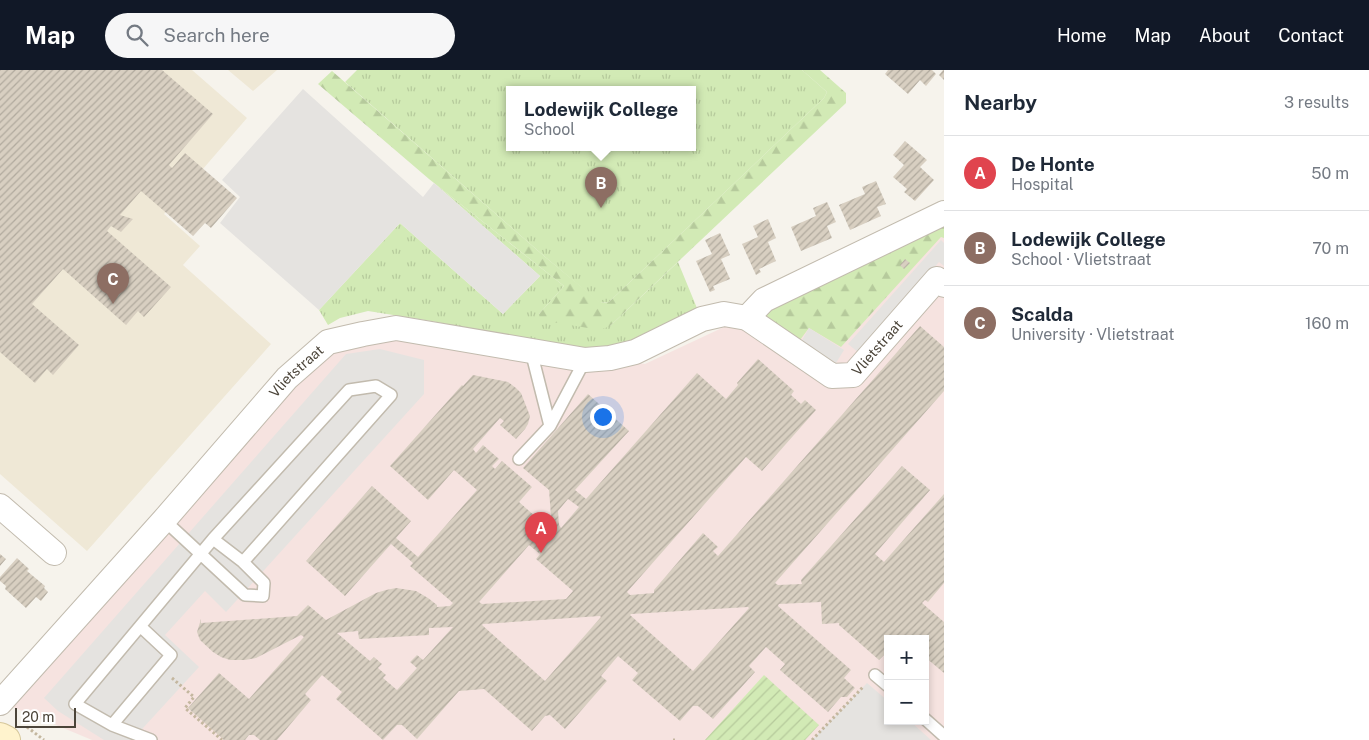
<!DOCTYPE html>
<meta charset="utf-8">
<style>
:root{--surface:#fff;--page:#f6f6f7;--text:#1f2937;--muted:#747a83;--line:#e0e1e3;--accent:#111827}
body{margin:0;font-family:"Public Sans",sans-serif;background:var(--page);color:var(--text)}
.controls{position:absolute;right:15px;bottom:15px;display:grid;overflow:hidden;border-radius:0px;box-shadow:0 2px 8px #0003}
.controls button{width:45px;height:45px;display:grid;place-items:center;padding:0;border:0;border-bottom:1px solid var(--line);background:var(--surface);color:var(--text);font:25px sans-serif}
.scale{position:absolute;left:15px;bottom:12px;width:61px;box-sizing:border-box;padding-left:5px;border:2px solid #4b4439;border-top:0;font-size:14px;line-height:18px;white-space:nowrap;color:#4b4439;-webkit-text-stroke:4px #fff;paint-order:stroke}
.you{position:absolute;left:602px;top:346px;width:18px;height:18px;margin:-12px;border:4px solid #fff;border-radius:50%;background:#1a73e8;box-shadow:0 0 0 8px #1a73e833}
.badge{display:grid;place-items:center;width:32px;height:32px;border-radius:50%;background:var(--accent);color:#fff;font-size:16px;font-weight:700}
.pin{position:absolute;translate:-50% -41px;filter:drop-shadow(0 1px 2px #0008)}
.pin::after{content:'';position:absolute;top:26px;width:18px;height:15px;background:inherit;clip-path:polygon(0 0,100% 0,50% 100%)}
.popup{position:absolute;left:506px;top:16px;width:190px;height:65px;box-sizing:border-box;display:grid;place-content:center;border-radius:0px;background:var(--surface);filter:drop-shadow(0 1px 4px #0005);font-size:16px;white-space:nowrap;color:var(--muted)}
.popup b{font-size:19px;color:var(--text)}
.popup::after{content:'';position:absolute;left:50%;top:100%;margin-left:-10px;border:10px solid transparent;border-top-color:var(--surface)}
.list{margin:0;padding:0;list-style:none}
h2{display:flex;justify-content:space-between;align-items:center;height:65px;margin:0;padding:0 20px;font-size:21px}
h2 small{font-size:16px;font-weight:400;color:var(--muted)}
.list li{display:grid;grid-template-columns:32px 1fr auto;gap:15px;align-items:center;box-sizing:border-box;height:75px;padding:0 20px;border-top:1px solid var(--line)}
.list b{display:block;font-size:19px;white-space:nowrap}
.list p{margin:0;font-size:16px;white-space:nowrap;color:var(--muted)}
.list em{font-size:16px;font-style:normal;color:var(--muted)}
.icon{flex:none;width:28px;height:28px;fill:none;stroke:currentColor;stroke-width:2;stroke-linecap:round;stroke-linejoin:round}
.map{position:relative;flex:none;width:944px;height:670px;overflow:hidden}
header{display:flex;align-items:center;gap:30px;box-sizing:border-box;height:70px;padding:0 25px;background:var(--accent);color:#fff}
header strong{font-size:24px}
nav{display:flex;gap:28px;margin-inline-start:auto;font-size:18px}
.search{width:350px;height:45px;background:var(--page);display:flex;align-items:center;gap:12px;box-sizing:border-box;padding:0 18px;border-radius:28px;color:var(--muted);font-size:19px}
main{display:flex}
aside{flex:1;background:var(--surface)}
.map>svg:first-child{display:block}
.education{fill:#efe8d6}
.medical{fill:#f6e3e0;fill-rule:evenodd}
.grass{fill:url(#grass-tufts);fill-rule:evenodd}
.forest{fill:url(#forest-firs)}
.garden{fill:url(#garden-furrows)}
.parking{fill:#e5e3e0}
.building{fill:url(#building-hatch);fill-rule:evenodd}
.lines{fill:none;stroke-linecap:round;stroke-linejoin:round}
.lane-casing{stroke:#c2bbae;stroke-width:14}
.street-casing{stroke:#c2bbae;stroke-width:26}
.secondary-casing{stroke:#d6c79b;stroke-width:30}
.path{stroke:#c4b79f;stroke-width:3;stroke-dasharray:2.5 2.5;stroke-linecap:butt}
.lane{stroke:#fff;stroke-width:11}
.street{stroke:#fff;stroke-width:24}
.secondary{stroke:#fff3cd;stroke-width:28}
.labels{text-anchor:middle;stroke-width:4;stroke-linejoin:round;paint-order:stroke}
.street-label{font-size:14px;fill:#4b4439;stroke:#fff}
</style>
<header>
<strong>Map</strong>
<div class="search"><svg class="icon" aria-label="search" viewBox="0 0 24 24"><circle cx="10" cy="10" r="6"/><path d="M15 15l6 6"/></svg>Search here</div>
<nav><a>Home</a><a>Map</a><a>About</a><a>Contact</a></nav>
</header>
<main>
<div class="map">
<svg width="944" height="670" viewBox="0 0 944 670">
<defs>
<pattern id="grass-tufts" width="24" height="20" patternUnits="userSpaceOnUse" patternTransform="scale(1.25)"><rect width="24" height="20" fill="#d2eab5"/><path d="M3 7l-1-3M5 7V3M7 7l1-3M15 17l-1-3M17 17v-4M19 17l1-3" fill="none" stroke="#b6ca9c"/></pattern>
<pattern id="forest-firs" width="22" height="20" patternUnits="userSpaceOnUse" patternTransform="scale(1.25)"><rect width="22" height="20" fill="#d2eab5"/><path d="M5 1l3.5 6h-7zM16 11l3.5 6h-7z" fill="#b6ca9c"/></pattern>
<pattern id="garden-furrows" width="10" height="10" patternUnits="userSpaceOnUse" patternTransform="scale(1.25)"><rect width="10" height="10" fill="#d2eab5"/><path d="M-1 1l2-2M0 10L10 0M9 11l2-2" fill="none" stroke="#b6ca9c"/></pattern>
<pattern id="building-hatch" width="6" height="6" patternUnits="userSpaceOnUse" patternTransform="scale(1.25)"><rect width="6" height="6" fill="#d8cfc1"/><path d="M-1 1l2-2M0 6l6-6M5 7l2-2" fill="none" stroke="#b1aa9e"/></pattern>
</defs>
<rect width="100%" height="100%" fill="#f6f3ec"/>
<path class="education" d="M 0,0 L 192,0 L 247,48 L 164,144 L 200,176 L 183,195 L 271,274 L 87,481 L 0,404 Z
M 228,0 L 277,0 L 253,21 Z"/>
<path class="medical" d="M 944,154 L 944,670 L 92,670 L 8,635 L 325,267 L 385,249 L 645,294 ZM 888,569 L 925,569 L 925,651 L 888,651 Z"/>
<path class="grass" d="M 357,0 L 802,0 L 827,22 L 824,28 L 609,232 L 600,233 L 544,186 L 345,12 ZM 510,19 L 692,19 L 692,77 L 510,77 Z
M 434,113 L 564,216 L 539,244 L 610,256 L 678,192 L 699,243 L 648,267 L 613,277 L 571,278 L 431,251 L 368,241 L 340,248 L 328,255 L 319,240 L 400,153 L 503,244 L 540,206 Z"/>
<path class="forest" d="M 802,0 L 820,0 L 846,23 L 846,33 L 610,256 L 600,260 L 540,250 L 539,244 L 564,216 L 429,109 L 318,14 L 332,1 L 544,186 L 601,233 L 609,232 L 824,28 L 827,22 Z
M 944,156 L 944,168 L 941,167 L 841,277 L 809,258 L 800,270 L 765,248 L 773,236 Z"/>
<path class="garden" d="M 764,605 L 819,655 L 805,670 L 705,670 Z"/>
<path class="parking" d="M 303,19 L 423,127 L 434,113 L 540,206 L 503,244 L 400,153 L 319,240 L 220,153 L 240,127 L 222,110 Z
M 941,170 L 944,173 L 944,196 L 939,192 L 859,283 L 848,274 Z
M 809,258 L 844,280 L 836,293 L 801,272 Z
M 380,279 L 424,290 L 424,324 L 226,542 L 205,521 L 165,565 L 199,597 L 132,670 L 104,670 L 58,641 L 44,628 L 346,284 Z
M 867,613 L 888,631 L 888,651 L 910,651 L 931,670 L 812,670 Z"/>
<path class="building" d="M 0,0 L 162,0 L 213,44 L 169,95 L 172,98 L 185,83 L 237,128 L 211,158 L 205,153 L 193,166 L 141,121 L 120,145 L 133,149 L 121,162 L 111,156 L 107,161 L 171,217 L 144,247 L 138,241 L 126,255 L 63,199 L 32,234 L 79,275 L 53,305 L 47,299 L 35,313 L 0,282 Z
M 888,0 L 932,0 L 936,4 L 926,16 L 920,10 L 908,24 L 885,4 Z
M 943,0 L 944,0 L 944,10 L 939,5 Z
M 905,71 L 927,90 L 920,97 L 934,110 L 915,131 L 904,122 L 907,119 L 893,107 L 904,95 L 893,85 Z
M 876,111 L 886,134 L 877,137 L 881,146 L 850,160 L 839,135 L 865,124 L 862,117 Z
M 827,132 L 836,152 L 827,156 L 832,168 L 801,181 L 791,157 L 816,146 L 813,138 Z
M 768,149 L 776,168 L 768,172 L 776,191 L 759,199 L 761,202 L 756,205 L 742,174 L 758,167 L 753,156 Z
M 720,163 L 730,185 L 721,189 L 730,209 L 713,216 L 715,220 L 710,222 L 696,191 L 712,184 L 705,170 Z
M 905,189 L 910,193 L 904,199 L 900,195 Z
M 920,256 L 944,277 L 944,321 L 775,513 L 778,515 L 802,514 L 801,510 L 902,396 L 930,420 L 875,484 L 884,492 L 944,424 L 944,513 L 928,532 L 925,530 L 922,533 L 944,552 L 944,603 L 925,587 L 925,569 L 888,569 L 888,581 L 879,590 L 839,555 L 839,553 L 822,554 L 821,532 L 779,534 L 778,536 L 851,600 L 844,608 L 855,618 L 847,627 L 841,627 L 828,642 L 780,600 L 785,594 L 766,577 L 749,596 L 755,602 L 713,649 L 698,636 L 693,636 L 680,651 L 632,610 L 638,603 L 618,586 L 601,606 L 607,611 L 565,659 L 550,645 L 545,646 L 532,661 L 484,619 L 459,621 L 417,669 L 402,655 L 397,655 L 383,670 L 336,629 L 342,622 L 322,605 L 305,624 L 311,630 L 277,670 L 260,670 L 254,665 L 249,665 L 245,670 L 224,670 L 188,638 L 219,603 L 249,629 L 304,567 L 301,565 L 256,588 L 245,590 L 230,590 L 221,587 L 213,582 L 200,570 L 197,562 L 201,549 L 201,553 L 297,546 L 308,535 L 326,550 L 376,523 L 386,520 L 396,518 L 416,521 L 428,528 L 437,535 L 437,537 L 450,536 L 453,533 L 410,496 L 413,493 L 391,474 L 345,526 L 306,491 L 372,416 L 411,451 L 396,468 L 418,487 L 477,420 L 454,400 L 428,430 L 390,396 L 462,315 L 463,316 L 473,305 L 508,312 L 516,318 L 521,323 L 530,346 L 528,354 L 525,359 L 516,369 L 500,355 L 504,351 L 500,348 L 473,379 L 476,383 L 483,375 L 499,389 L 492,396 L 495,399 L 502,391 L 532,417 L 519,432 L 545,455 L 551,446 L 549,420 L 523,398 L 588,324 L 629,361 L 575,420 L 586,429 L 697,303 L 726,329 L 738,315 L 737,313 L 758,289 L 794,321 L 791,325 L 801,334 L 805,330 L 816,340 L 762,401 L 746,387 L 627,522 L 630,525 L 654,523 L 654,520 L 703,463 L 718,477 L 713,481 L 718,486 ZM 568,429 L 579,437 L 561,458 L 559,455 L 558,441 ZM 529,475 L 540,484 L 536,489 L 573,521 L 566,529 L 482,534 L 479,532 ZM 748,537 L 749,538 L 693,601 L 630,545 L 631,544 ZM 600,546 L 601,547 L 545,611 L 482,555 L 483,554 ZM 453,557 L 423,590 L 417,585 L 410,592 L 417,598 L 397,620 L 383,608 L 386,605 L 378,598 L 382,594 L 374,587 L 370,591 L 337,563 L 358,561 L 359,569 L 429,565 L 429,558 Z
M 0,484 L 6,489 L 0,496 Z
M 17,488 L 29,499 L 27,501 L 45,516 L 44,518 L 48,522 L 41,531 L 36,527 L 26,538 L 5,519 L 6,516 L 0,511 L 0,507 Z"/>
<g class="lines">
<g class="lane-casing">
<path id="lane" d="M 531,281 L 550,356 L 585,290
M 519,389 L 550,356
M 164,450 L 245,525 L 263,526 L 264,513 L 243,492 L 213,469
M 141,557 L 171,585 L 112,655 L 75,634 L 213,469 L 349,320 L 376,316 L 391,325 L 243,492
M 875,605 L 888,616
M 925,649 L 944,666
M 112,655 L 151,670"/>
</g>
<g class="street-casing">
<g id="street">
<path d="M 747,248 L 764,230 L 944,143"/>
<path d="M 0,436 L 54,483"/>
<path id="s1" d="M 0,633 L 164,450 L 287,308 L 328,272 L 363,264 L 396,258 L 585,290 L 610,288 L 635,282 L 702,249 L 724,244 L 747,248 L 832,306 L 853,305 L 937,209 L 944,215"/>
</g>
</g>
<g class="secondary-casing">
<path id="secondary" d="M 0,667 L 6,670"/>
</g>
<path class="path" d="M 172,608 L 194,627 L 185,638 L 222,670
M 27,657 L 44,670
M 673,670 L 675,670
M 812,670 L 864,616"/>
<use href="#lane" class="lane"/>
<use href="#street" class="street"/>
<use href="#secondary" class="secondary"/>
</g>
<g class="labels">
<g class="street-label">
<text dy="5" stroke="none"><textPath href="#s1" startOffset="1081">Vlietstraat</textPath></text>
<text dy="5" stroke="none"><textPath href="#s1" startOffset="445">Vlietstraat</textPath></text>
</g>
</g>
</svg>
<div class="controls">
<button>+</button>
<button>−</button>
</div>
<div class="scale">20 m</div>
<div class="you"></div>
<div class="pin badge" style="left:541px;top:483px;background:#e0444e">A</div>
<div class="pin badge" style="left:601px;top:138px;background:#8d6e63">B</div>
<div class="popup"><b>Lodewijk College</b>School</div>
<div class="pin badge" style="left:113px;top:234px;background:#8d6e63">C</div>
</div>
<aside>
<h2>Nearby<small>3 results</small></h2>
<ul class="list">
<li><span class="badge" style="background:#e0444e">A</span><div><b>De Honte</b><p>Hospital</p></div><em>50 m</em></li>
<li><span class="badge" style="background:#8d6e63">B</span><div><b>Lodewijk College</b><p>School · Vlietstraat</p></div><em>70 m</em></li>
<li><span class="badge" style="background:#8d6e63">C</span><div><b>Scalda</b><p>University · Vlietstraat</p></div><em>160 m</em></li>
</ul>
</aside>
</main>
